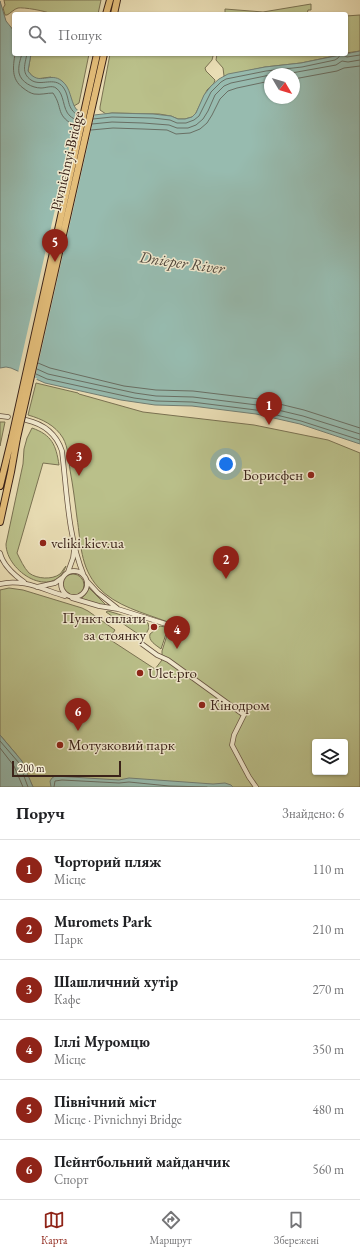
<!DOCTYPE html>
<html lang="uk">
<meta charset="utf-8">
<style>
:root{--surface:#fff;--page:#f6f6f6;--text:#202124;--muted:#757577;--line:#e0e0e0;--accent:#8f2418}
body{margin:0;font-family:"EB Garamond",serif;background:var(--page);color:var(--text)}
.controls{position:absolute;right:12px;bottom:12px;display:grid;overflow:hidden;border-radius:4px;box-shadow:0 1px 3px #0004}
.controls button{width:36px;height:36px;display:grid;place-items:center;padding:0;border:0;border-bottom:1px solid var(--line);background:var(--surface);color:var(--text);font:20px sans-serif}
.compass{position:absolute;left:264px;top:68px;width:36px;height:36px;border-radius:50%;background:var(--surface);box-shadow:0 1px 3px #0004;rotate:128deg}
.scale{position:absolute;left:12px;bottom:10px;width:109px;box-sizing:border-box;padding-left:4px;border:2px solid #3b2319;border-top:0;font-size:11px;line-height:14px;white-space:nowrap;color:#3b2319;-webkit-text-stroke:3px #f1e9ce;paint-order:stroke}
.you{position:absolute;left:226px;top:464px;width:14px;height:14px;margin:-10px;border:3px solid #fff;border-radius:50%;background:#1a73e8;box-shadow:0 0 0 6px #1a73e833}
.badge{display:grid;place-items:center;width:26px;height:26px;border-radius:50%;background:var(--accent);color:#fff;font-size:13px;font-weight:700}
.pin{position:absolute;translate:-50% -33px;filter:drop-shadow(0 1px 2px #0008)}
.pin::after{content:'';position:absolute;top:21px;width:14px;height:12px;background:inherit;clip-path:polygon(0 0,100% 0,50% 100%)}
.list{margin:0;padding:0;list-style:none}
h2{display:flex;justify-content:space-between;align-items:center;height:52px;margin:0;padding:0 16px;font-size:17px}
h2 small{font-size:13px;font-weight:400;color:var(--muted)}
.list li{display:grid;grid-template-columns:26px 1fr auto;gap:12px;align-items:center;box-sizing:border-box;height:60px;padding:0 16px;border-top:1px solid var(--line)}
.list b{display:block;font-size:15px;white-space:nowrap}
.list p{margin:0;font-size:13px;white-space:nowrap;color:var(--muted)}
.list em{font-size:13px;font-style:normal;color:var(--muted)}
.icon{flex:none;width:22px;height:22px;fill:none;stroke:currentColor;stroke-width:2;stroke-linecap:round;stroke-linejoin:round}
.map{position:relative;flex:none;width:360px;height:787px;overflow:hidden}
.search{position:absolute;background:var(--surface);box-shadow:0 1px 3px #0004;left:12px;right:12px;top:12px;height:44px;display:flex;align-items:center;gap:10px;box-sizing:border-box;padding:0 14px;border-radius:4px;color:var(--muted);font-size:15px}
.sheet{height:412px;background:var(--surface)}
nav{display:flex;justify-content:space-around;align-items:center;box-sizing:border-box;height:56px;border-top:1px solid var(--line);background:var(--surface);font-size:11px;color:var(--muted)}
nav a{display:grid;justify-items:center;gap:2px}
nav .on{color:var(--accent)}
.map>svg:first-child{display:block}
.green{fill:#bac08a;stroke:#7a7252;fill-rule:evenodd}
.water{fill:#97bbaf;stroke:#727e73;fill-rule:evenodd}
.pier{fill:#e9ddb4}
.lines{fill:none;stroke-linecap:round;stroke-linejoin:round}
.shore{stroke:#696f64;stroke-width:1}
.minor-casing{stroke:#665240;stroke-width:5.5}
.primary-casing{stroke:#3b2319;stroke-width:8}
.minor{stroke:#f1e9ce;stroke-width:4}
.primary{stroke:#e4be7a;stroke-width:6}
.primary-bridge-casing{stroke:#3b2319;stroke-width:8;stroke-linecap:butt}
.primary-bridge{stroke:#e4be7a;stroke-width:6}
.poi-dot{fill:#8f2418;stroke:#f1e9ce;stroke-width:1.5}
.labels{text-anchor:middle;stroke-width:3;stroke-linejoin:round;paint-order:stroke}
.street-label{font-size:15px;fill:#3b2319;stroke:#f1e9ce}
.poi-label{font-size:15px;fill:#3b2319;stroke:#f1e9ce;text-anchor:start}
.water-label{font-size:16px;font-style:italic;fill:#52493e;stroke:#f1e9ce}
</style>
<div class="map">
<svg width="360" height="787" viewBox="0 0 360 787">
<rect width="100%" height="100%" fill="#e9ddb4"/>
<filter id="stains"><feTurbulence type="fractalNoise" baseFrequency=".005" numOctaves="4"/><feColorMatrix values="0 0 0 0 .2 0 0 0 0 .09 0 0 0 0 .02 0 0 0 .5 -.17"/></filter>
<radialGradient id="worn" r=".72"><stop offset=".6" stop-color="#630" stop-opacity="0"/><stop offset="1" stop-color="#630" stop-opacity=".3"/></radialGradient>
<path class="green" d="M 4,0 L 101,0 L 98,14 L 51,14 C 47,11 23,7 18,8 C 14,9 11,13 7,15 L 5,15 L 3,8 L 5,5 Z
M 311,4 L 311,10 L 308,10 L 307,14 L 225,14 L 225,9 L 263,12 Z
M 360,15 L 360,51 L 346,53 L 346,16 Z
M 31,54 L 89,54 L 79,103 L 74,106 L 51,77 L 36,79 L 31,75 L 28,71 Z
M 110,54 L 211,54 L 213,56 L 212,60 L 205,68 L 206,71 L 215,80 L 214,83 L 207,90 L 196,113 L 192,117 L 185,119 L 178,119 L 171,116 L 159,114 L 112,113 L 106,114 L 100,110 L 100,107 Z
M 217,54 L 344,54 L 301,63 L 265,67 L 224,76 L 223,68 L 216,60 Z
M 36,383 L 78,393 L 79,394 L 143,412 L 254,425 L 328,440 L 360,453 L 360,787 L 33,787 L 17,755 L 0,735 L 0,590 L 9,588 L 23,590 L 82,608 L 88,611 L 115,630 L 109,639 L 155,669 L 162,660 L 162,651 L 168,632 L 168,622 C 144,613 115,606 98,587 C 80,567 81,543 77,518 C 75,502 73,486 70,470 C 69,460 68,447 63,438 C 55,425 42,419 28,415 ZM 315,742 L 345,742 L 345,772 L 315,772 Z
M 0,422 L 5,422 L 0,446 Z
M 32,428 C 52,435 56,445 59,465 L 43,463 L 17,553 C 20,559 24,568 29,573 C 37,579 52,580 60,574 C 62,572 64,568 66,566 C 53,601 6,572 6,544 L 23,464 L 24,449 L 27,438 Z
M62 585a11 11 0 1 1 22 0a11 11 0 1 1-22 0Z
M 89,588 L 105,604 L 105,605 L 103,606 L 81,599 L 87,592 Z
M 108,611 L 148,623 L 149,628 L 146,634 L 141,636 L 106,612 Z
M 160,626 L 165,627 L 167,631 L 161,649 C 156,645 148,641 150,634 Z"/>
<path class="water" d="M 0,1 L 6,21 L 14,31 L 14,54 L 31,54 L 28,71 C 39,87 50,71 62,81 C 71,88 70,100 76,109 L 83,113 L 94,115 L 112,113 L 153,114 L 171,116 L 178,119 L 185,119 L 192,117 L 196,113 L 204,95 L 211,86 L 219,79 L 228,74 L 265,67 L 301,63 L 360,51 L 360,444 L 300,424 L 256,414 L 192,406 L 155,405 L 121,400 L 45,383 L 11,368 L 6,367 L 0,368 ZM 270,74 L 294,74 L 294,98 L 270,98 Z
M 0,735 L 22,761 L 33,787 L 0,787 Z
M 55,776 L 119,780 L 129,778 L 213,784 L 225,783 L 231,785 L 233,787 L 51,787 L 50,781 L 52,778 Z"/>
<path class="pier" d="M 78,108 L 83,111 L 95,113 L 35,378 L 37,378 L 36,381 L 18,373 Z"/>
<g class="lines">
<path class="shore" d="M 15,54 C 13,67 11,79 23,88 C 27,91 30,93 34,94 C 41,95 47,93 53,93 C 64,109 54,115 77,127
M 22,54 C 20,60 18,67 19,73 C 21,82 32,88 41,88 C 46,88 52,85 56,88 C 65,94 62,109 70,116 C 72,118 75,119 78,121
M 27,54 C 25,64 21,73 31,80 C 41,87 54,76 63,87 C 71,98 65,108 79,116
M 286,74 L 336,65 L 342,61 L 348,62 L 360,60
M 294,79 L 337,71 L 344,68 L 360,66
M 93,119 L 112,117 L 153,118 L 170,120 L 177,123 L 186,123 L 194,120 L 199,116 L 211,92 L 221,82 L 226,79 L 266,71 L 302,67 L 335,60 L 338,58 L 341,54 L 347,57 L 360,55
M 92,124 L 112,122 L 143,123 L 169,125 L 177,128 L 188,128 L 196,125 L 203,119 L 208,111 L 215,95 L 224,86 L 231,83 L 270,75
M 91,130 L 113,128 L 143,129 L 167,130 L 176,134 L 190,133 L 200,129 L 207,123 L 212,115 L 220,99 L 228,91 L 237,88 L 270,81
M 38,363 L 50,368 L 124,386 L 156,390 L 193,391 L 259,399 L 304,410 L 360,428
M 37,369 L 48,374 L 135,393 L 156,396 L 193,397 L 257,405 L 303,416 L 360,434
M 36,374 L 47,379 L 134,398 L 156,401 L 192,402 L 256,410 L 301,421 L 360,440
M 0,741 L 19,763 L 28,787
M 0,748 L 14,766 L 23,787
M 54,787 L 55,781 L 62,780 L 119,783 L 129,782 L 169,786 L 207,787"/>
<g class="minor-casing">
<path id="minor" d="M 0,416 L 8,417
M 26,420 C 44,424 56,433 62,451 C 67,493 68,537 84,576
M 0,553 C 3,565 14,575 24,582
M61 584a13 13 0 1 1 26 0a13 13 0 1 1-26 0Z
M 68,572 L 73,558 L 74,550
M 87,581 L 98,593 L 117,608
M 0,584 C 22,578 44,590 65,596
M 37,587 L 55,583 L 62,578
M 72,598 L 99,606 L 118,609 L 169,625
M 142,644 L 157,655 L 168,660 L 244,715 L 234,735 L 232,745 L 249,777 L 256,787"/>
</g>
<g class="primary-casing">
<path id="primary" d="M 106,14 L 110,0
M 114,14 L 117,0
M 0,486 L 12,437
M 0,522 L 11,472 L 17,438"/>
</g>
<use href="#minor" class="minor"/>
<use href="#primary" class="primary"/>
<g class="primary-bridge-casing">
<path id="primary-bridge" d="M 12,437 L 97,54
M 17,438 L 104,54"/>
</g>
<use href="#primary-bridge" class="primary-bridge"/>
</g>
<g class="poi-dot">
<circle cx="311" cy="475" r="4"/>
<circle cx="43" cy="543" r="4"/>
<circle cx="154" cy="627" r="4"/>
<circle cx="140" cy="673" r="4"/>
<circle cx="202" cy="705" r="4"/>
<circle cx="60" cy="745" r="4"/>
</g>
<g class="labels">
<g class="street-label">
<text transform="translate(67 161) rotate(-77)" y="5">Pivnichnyi Bridge</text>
</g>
<g class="poi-label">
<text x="303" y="480" text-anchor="end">Борисфен</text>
<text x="51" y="548">veliki.kiev.ua</text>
<text x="146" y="623" text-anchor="end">Пункт сплати<tspan x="146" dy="17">за стоянку</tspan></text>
<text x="148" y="678">Ulet.pro</text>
<text x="210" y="710">Кінодром</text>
<text x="68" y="750">Мотузковий парк</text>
</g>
<g class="water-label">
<text transform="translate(182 262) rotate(8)" y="6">Dnieper River</text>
</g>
</g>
<rect width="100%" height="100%" filter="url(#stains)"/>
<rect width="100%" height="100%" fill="url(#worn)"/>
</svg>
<div class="controls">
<button><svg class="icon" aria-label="layers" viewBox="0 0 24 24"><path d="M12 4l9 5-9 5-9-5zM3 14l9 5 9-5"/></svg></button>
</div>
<svg class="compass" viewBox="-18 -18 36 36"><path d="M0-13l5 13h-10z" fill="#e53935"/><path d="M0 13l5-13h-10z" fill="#757577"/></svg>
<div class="scale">200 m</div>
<div class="you"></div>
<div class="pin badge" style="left:269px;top:425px">1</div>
<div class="pin badge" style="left:226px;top:579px">2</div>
<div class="pin badge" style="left:79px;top:476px">3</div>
<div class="pin badge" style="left:177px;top:649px">4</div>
<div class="pin badge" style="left:55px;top:262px">5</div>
<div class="pin badge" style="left:78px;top:731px">6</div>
<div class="search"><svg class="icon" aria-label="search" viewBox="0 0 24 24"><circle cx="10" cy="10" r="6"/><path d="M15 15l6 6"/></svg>Пошук</div>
</div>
<section class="sheet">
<h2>Поруч<small>Знайдено: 6</small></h2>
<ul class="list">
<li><span class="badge">1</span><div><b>Чорторий пляж</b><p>Місце</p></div><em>110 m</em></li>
<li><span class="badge">2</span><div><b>Muromets Park</b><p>Парк</p></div><em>210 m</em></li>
<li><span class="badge">3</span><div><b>Шашличний хутір</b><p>Кафе</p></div><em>270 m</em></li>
<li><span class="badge">4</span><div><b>Іллі Муромцю</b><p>Місце</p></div><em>350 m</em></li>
<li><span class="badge">5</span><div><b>Північний міст</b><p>Місце · Pivnichnyi Bridge</p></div><em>480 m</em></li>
<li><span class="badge">6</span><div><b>Пейнтбольний майданчик</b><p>Спорт</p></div><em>560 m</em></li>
</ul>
</section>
<nav>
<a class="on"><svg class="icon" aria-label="map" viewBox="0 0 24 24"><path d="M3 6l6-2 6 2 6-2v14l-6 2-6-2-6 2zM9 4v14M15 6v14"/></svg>Карта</a>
<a><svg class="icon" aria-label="directions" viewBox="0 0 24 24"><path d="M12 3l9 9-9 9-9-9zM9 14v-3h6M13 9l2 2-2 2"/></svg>Маршрут</a>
<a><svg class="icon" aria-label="saved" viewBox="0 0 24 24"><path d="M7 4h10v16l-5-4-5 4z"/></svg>Збережені</a>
</nav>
